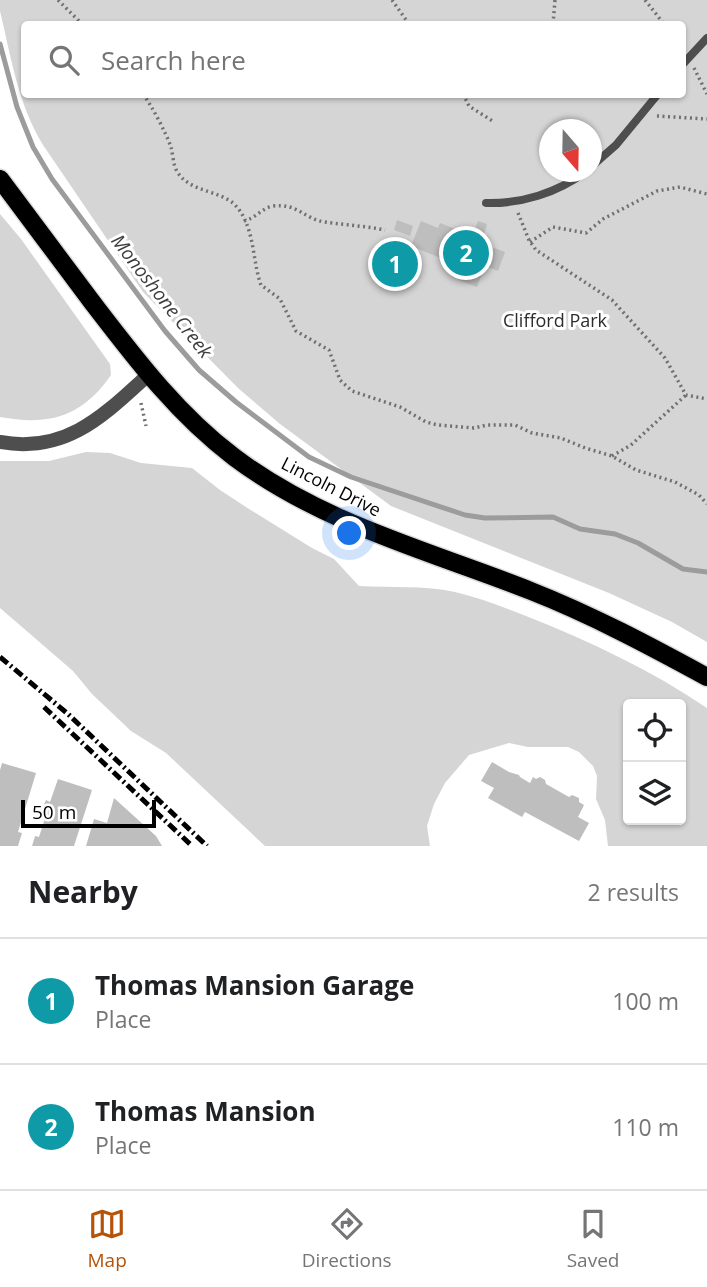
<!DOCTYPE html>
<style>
:root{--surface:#fff;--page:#f2f2f2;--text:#202124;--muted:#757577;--line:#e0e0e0;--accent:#b45309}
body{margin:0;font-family:"Open Sans",sans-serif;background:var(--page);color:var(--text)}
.controls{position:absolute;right:21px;bottom:21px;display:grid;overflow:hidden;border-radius:7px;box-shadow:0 2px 5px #0004}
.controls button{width:63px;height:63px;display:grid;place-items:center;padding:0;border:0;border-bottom:2px solid var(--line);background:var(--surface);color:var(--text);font:35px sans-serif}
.compass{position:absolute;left:539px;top:119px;width:63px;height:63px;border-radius:50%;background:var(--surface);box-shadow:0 2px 5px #0004;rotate:160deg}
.scale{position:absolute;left:21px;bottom:18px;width:135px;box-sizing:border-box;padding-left:7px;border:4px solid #000;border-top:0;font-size:19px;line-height:24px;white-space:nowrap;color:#000;-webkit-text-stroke:5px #fff;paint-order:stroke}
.you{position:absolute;left:350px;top:534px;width:24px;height:24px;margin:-18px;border:5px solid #fff;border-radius:50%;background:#1a73e8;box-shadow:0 0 0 10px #1a73e833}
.badge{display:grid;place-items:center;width:46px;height:46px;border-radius:50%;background:var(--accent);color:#fff;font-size:23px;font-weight:700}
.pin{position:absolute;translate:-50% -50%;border:4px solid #fff;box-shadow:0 2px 7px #0006}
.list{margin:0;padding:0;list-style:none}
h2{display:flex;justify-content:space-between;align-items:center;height:91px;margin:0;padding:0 28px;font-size:30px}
h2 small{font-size:23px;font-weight:400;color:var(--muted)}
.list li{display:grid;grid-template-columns:46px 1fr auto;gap:21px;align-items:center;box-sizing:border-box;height:126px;padding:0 28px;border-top:2px solid var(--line)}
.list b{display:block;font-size:26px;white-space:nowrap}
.list p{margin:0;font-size:23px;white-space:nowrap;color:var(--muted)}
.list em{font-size:23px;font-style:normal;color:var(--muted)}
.icon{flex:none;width:38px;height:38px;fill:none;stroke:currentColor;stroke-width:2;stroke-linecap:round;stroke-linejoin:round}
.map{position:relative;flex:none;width:707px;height:846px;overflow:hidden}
.search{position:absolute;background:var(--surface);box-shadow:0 2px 5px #0004;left:21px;right:21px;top:21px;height:77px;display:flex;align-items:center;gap:18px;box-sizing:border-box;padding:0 24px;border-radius:7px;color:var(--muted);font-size:26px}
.sheet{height:343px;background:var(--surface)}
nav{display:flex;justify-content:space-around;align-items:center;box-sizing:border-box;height:98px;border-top:2px solid var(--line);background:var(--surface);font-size:19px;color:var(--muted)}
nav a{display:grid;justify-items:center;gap:4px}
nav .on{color:var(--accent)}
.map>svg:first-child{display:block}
.green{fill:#d5d5d5;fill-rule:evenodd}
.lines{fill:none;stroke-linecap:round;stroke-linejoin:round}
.stream{stroke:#9c9c9c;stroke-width:5}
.building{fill:#bebebe}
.primary-casing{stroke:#dbdbdb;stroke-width:21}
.path{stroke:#707070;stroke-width:3.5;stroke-dasharray:2 3.5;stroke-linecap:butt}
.lane{stroke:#4e4e4e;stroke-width:8}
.street{stroke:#4e4e4e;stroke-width:14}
.primary{stroke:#000;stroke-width:18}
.rail{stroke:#000;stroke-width:5;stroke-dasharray:10 3.5 2 3.5;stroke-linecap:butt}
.labels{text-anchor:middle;stroke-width:6;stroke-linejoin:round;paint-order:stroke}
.park-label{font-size:18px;fill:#2c2c2c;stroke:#fff}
.street-label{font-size:18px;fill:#000;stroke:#fff}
.water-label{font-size:19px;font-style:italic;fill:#3d3d3d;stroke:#fff}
</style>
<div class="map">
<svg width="707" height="846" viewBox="0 0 707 846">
<rect width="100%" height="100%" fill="#fff"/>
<path class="green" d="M 0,0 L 707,0 L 707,642 L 672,622 L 609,593 L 391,506 L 280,424 L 238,388 L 143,292 L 43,145 C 18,104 11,57 0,11 ZM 24,24 L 682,24 L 682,94 L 24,94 ZM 550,130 L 592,130 L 592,172 L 550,172 Z
M 0,214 L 21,239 L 110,364 L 111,375 C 82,417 49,426 0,417 Z
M 86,452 L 110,453 L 141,463 L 192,468 L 220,490 L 249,509 L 312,548 L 334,559 L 359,586 C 391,588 424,585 455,592 C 480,598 503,607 526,616 C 589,641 651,670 707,708 L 707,846 L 608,846 L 605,820 L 596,799 L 597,776 L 593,766 L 579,752 L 568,747 L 528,747 L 509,743 L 469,755 L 445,783 L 434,804 L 427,826 L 430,846 L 265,846 L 166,753 L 131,731 L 92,694 L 73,671 L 0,608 L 0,461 L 49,461 ZM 628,704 L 681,704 L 681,820 L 628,820 Z"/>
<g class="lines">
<path class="stream" d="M 0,44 L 17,107 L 33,147 L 52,179 L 165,331 L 199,370 L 236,402 L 309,457 L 351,477 L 465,515 L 485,518 L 553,517 L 580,529 L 615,534 L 638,543 L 683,569 L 707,572"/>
</g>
<path class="building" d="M 397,220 L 413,226 L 410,236 L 394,230 Z
M 421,221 L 438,228 L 440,223 L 458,230 L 460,226 L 474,231 L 478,221 L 487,224 L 484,235 L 489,237 L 486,245 L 505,252 L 498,271 L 485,266 L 477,287 L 458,280 L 463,267 L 411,246 Z
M 384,252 L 410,261 L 405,276 L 379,267 Z
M 492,762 L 509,772 L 519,775 L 520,777 L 530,783 L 533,777 L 536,779 L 540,777 L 545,780 L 546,784 L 569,797 L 572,795 L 579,798 L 579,802 L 584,805 L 578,817 L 589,823 L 579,841 L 525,812 L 522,817 L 488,798 L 494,788 L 481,781 Z
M 2,763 L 36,773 L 18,832 L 22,833 L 18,846 L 0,846 L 0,770 Z
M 58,779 L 92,790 L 74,846 L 32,846 L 35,836 L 39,837 L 48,809 L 43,807 L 46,800 L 50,802 Z
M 114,798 L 156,836 L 162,846 L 86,846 L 94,819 L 107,823 Z"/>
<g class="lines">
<g class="primary-casing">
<path id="primary" d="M 0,179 C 31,220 61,261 92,302 C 135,358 177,414 234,457 C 323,524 430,551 531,591 C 592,615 650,646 707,677"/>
</g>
<path class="path" d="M 58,0 L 82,24
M 392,0 L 409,24
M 645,0 L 664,24
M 553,24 L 555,0
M 694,68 L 707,94
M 143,94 C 152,106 166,133 171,147 C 173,155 173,166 178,173 C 191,192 218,190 234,204 C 255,224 252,261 261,285 L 280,299 L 296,331 L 329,350 L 340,380 L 352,391 L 400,407 L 426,422 L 438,425 L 474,428 L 487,425 L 515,425 L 532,433 L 561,438 L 585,448 L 612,456 L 636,470 L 675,482 L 699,495 L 707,504
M 463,94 L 469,106 L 494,122
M 657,116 L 707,119
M 518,213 L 529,240 L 536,250 L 612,300 L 665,358 L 686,395 L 707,399
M 244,221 C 256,218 262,208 273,206 C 298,203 304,219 325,222 C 345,225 365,226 385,230
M 530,242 L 553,227 L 586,233 L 603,219 L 657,191 L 680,187 L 707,194
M 141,403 L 146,426
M 612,456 L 631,445 L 686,395"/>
<path class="lane" d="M 682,65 L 707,38
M 592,166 L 616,145 L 658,94
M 486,203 C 521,204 557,193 585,172"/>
<path class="street" d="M 0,442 C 66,454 103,416 148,375"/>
<use href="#primary" class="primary"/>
<path class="rail" d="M 0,657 L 68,714 L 207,846
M 44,707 L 190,844"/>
</g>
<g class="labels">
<g class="park-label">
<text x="555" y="327">Clifford Park</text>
</g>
<g class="street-label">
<text transform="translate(331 487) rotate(27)" y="6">Lincoln Drive</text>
</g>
<g class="water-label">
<text transform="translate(162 296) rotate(52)" y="7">Monoshone Creek</text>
</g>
</g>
</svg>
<div class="controls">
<button><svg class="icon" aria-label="locate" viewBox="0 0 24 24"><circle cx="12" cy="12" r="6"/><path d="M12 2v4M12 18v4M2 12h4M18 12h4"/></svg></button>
<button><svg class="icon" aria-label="layers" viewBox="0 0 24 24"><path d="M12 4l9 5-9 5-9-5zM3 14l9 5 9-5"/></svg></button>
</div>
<svg class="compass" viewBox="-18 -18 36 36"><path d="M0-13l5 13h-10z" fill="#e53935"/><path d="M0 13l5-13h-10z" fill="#757577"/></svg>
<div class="scale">50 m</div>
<div class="you"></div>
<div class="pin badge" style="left:395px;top:264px;background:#0f9aa8">1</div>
<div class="pin badge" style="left:466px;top:253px;background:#0f9aa8">2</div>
<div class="search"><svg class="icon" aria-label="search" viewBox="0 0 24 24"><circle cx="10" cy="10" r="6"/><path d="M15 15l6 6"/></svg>Search here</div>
</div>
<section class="sheet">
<h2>Nearby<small>2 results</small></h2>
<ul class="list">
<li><span class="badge" style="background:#0f9aa8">1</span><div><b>Thomas Mansion Garage</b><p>Place</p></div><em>100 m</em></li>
<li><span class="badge" style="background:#0f9aa8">2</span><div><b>Thomas Mansion</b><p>Place</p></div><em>110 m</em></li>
</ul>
</section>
<nav>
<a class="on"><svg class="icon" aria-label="map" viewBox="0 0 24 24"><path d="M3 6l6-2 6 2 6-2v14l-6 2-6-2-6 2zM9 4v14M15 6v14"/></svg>Map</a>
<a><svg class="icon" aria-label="directions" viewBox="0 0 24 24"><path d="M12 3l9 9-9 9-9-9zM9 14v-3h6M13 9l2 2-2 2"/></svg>Directions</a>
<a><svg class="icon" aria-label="saved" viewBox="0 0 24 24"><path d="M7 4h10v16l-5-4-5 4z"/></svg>Saved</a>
</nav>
